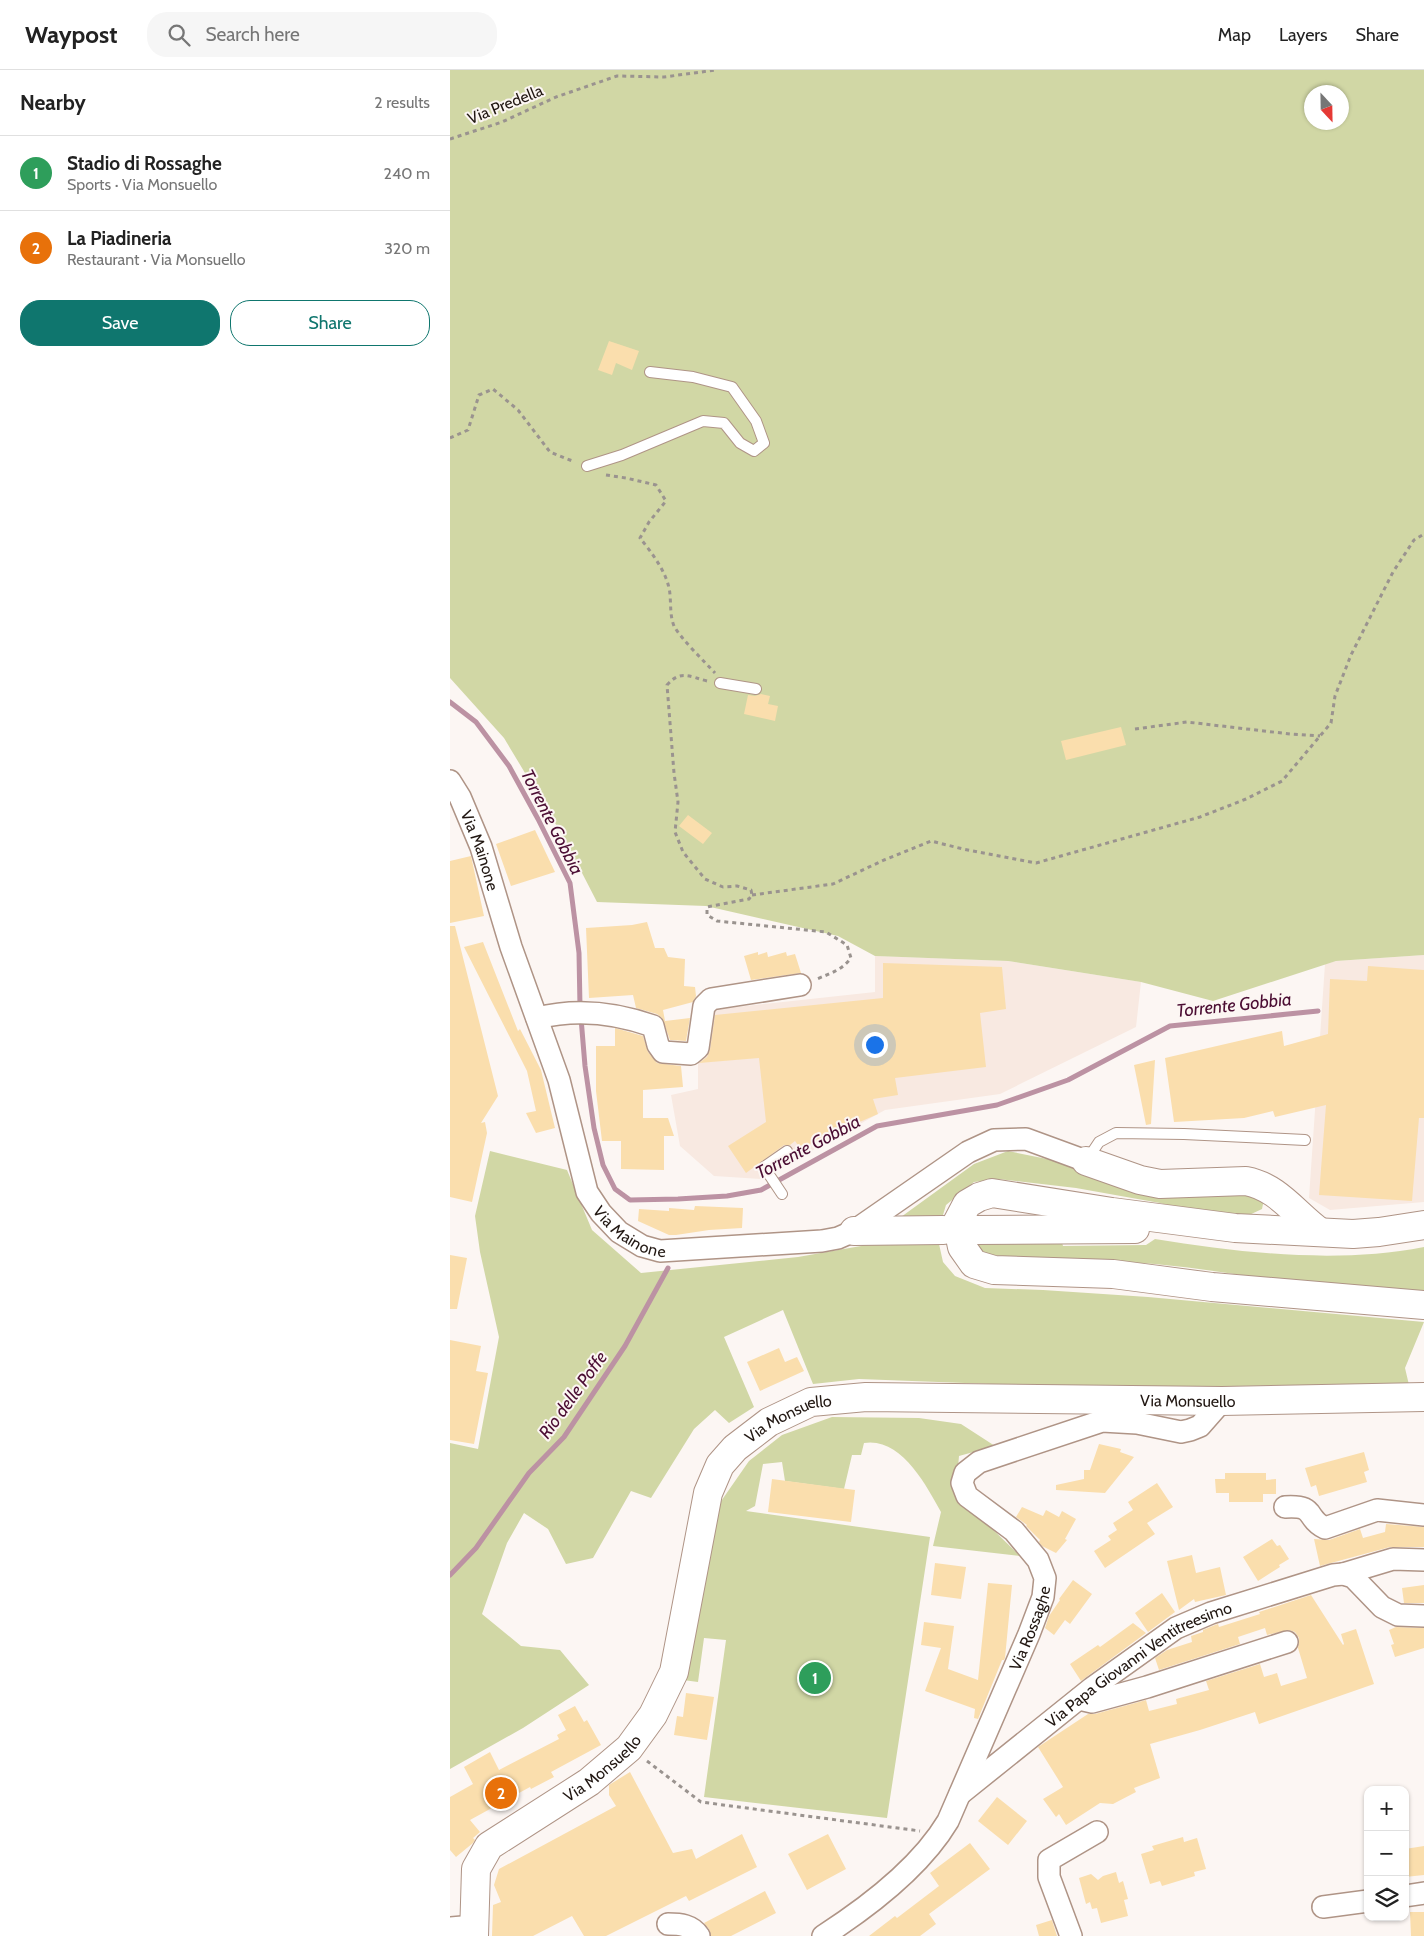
<!DOCTYPE html>
<meta charset="utf-8">
<style>
:root{--surface:#fff;--page:#f6f6f6;--text:#222;--muted:#767676;--line:#e0e0e0;--accent:#0f766e}
body{margin:0;font-family:Cabin,sans-serif;background:var(--page);color:var(--text)}
.controls{position:absolute;right:15px;bottom:15px;display:grid;overflow:hidden;border-radius:10px;box-shadow:0 1px 4px #0004}
.controls button{width:45px;height:45px;display:grid;place-items:center;padding:0;border:0;border-bottom:1px solid var(--line);background:var(--surface);color:var(--text);font:25px sans-serif}
.compass{position:absolute;left:854px;top:15px;width:45px;height:45px;border-radius:50%;background:var(--surface);box-shadow:0 1px 4px #0004;rotate:158deg}
.you{position:absolute;left:424px;top:974px;width:18px;height:18px;margin:-12px;border:4px solid #fff;border-radius:50%;background:#1a73e8;box-shadow:0 0 0 8px #1a73e833}
.badge{display:grid;place-items:center;width:32px;height:32px;border-radius:50%;background:var(--accent);color:#fff;font-size:16px;font-weight:700}
.pin{position:absolute;translate:-50% -50%;border:2px solid #fff;box-shadow:0 1px 5px #0006}
.list{margin:0;padding:0;list-style:none}
h2{display:flex;justify-content:space-between;align-items:center;height:65px;margin:0;padding:0 20px;font-size:21px}
h2 small{font-size:16px;font-weight:400;color:var(--muted)}
.list li{display:grid;grid-template-columns:32px 1fr auto;gap:15px;align-items:center;box-sizing:border-box;height:75px;padding:0 20px;border-top:1px solid var(--line)}
.list b{display:block;font-size:19px;white-space:nowrap}
.list p{margin:0;font-size:16px;white-space:nowrap;color:var(--muted)}
.list em{font-size:16px;font-style:normal;color:var(--muted)}
.actions{display:flex;gap:10px;padding:15px 20px}
.actions a{flex:1;padding:11px 0;border:1px solid var(--accent);border-radius:20px;text-align:center;font-size:18px;color:var(--accent)}
.actions .main{background:var(--accent);color:#fff}
.icon{flex:none;width:28px;height:28px;fill:none;stroke:currentColor;stroke-width:2;stroke-linecap:round;stroke-linejoin:round}
.map{position:relative;flex:none;width:974px;height:1866px;overflow:hidden}
header{display:flex;align-items:center;gap:30px;box-sizing:border-box;height:70px;padding:0 25px;background:var(--surface);border-bottom:1px solid var(--line)}
header strong{font-size:24px}
nav{display:flex;gap:28px;margin-inline-start:auto;font-size:18px}
.search{width:350px;height:45px;background:var(--page);display:flex;align-items:center;gap:12px;box-sizing:border-box;padding:0 18px;border-radius:20px;color:var(--muted);font-size:19px}
main{display:flex}
aside{flex:1;background:var(--surface)}
.map>svg:first-child{display:block}
.built{fill:#f8e9e1}
.green{fill:#d1d7a5;fill-rule:evenodd}
.lines{fill:none;stroke-linecap:round;stroke-linejoin:round}
.stream{stroke:#bc92a3;stroke-width:5}
.building{fill:#fadead}
.service-casing{stroke:#af9486;stroke-width:12}
.minor-casing{stroke:#af9486;stroke-width:24}
.secondary-casing{stroke:#af9486;stroke-width:30}
.path{stroke:#9a938f;stroke-width:3;stroke-dasharray:4 4;stroke-linecap:butt}
.service{stroke:#fff;stroke-width:10}
.minor{stroke:#fff;stroke-width:21}
.secondary{stroke:#fff;stroke-width:28}
.labels{text-anchor:middle;stroke-width:4;stroke-linejoin:round;paint-order:stroke}
.street-label{font-size:16px;fill:#211712;stroke:#fcf6f3}
.water-label{font-size:18px;font-style:italic;fill:#4b0d33;stroke:#fcf6f3}
</style>
<header>
<strong>Waypost</strong>
<div class="search"><svg class="icon" aria-label="search" viewBox="0 0 24 24"><circle cx="10" cy="10" r="6"/><path d="M15 15l6 6"/></svg>Search here</div>
<nav><a>Map</a><a>Layers</a><a>Share</a></nav>
</header>
<main>
<aside>
<h2>Nearby<small>2 results</small></h2>
<ul class="list">
<li><span class="badge" style="background:#2e9e5b">1</span><div><b>Stadio di Rossaghe</b><p>Sports · Via Monsuello</p></div><em>240 m</em></li>
<li><span class="badge" style="background:#e8710a">2</span><div><b>La Piadineria</b><p>Restaurant · Via Monsuello</p></div><em>320 m</em></li>
</ul>
<div class="actions"><a class="main">Save</a><a>Share</a></div>
</aside>
<div class="map">
<svg width="974" height="1866" viewBox="0 0 974 1866">
<rect width="100%" height="100%" fill="#fcf6f3"/>
<path class="built" d="M 974,885 L 974,1132 L 880,1140 L 859,1128 L 875,894 L 886,891 Z
M 425,886 L 558,891 L 691,912 L 686,957 L 550,1024 L 435,1040 L 311,1109 L 264,1106 L 230,1076 L 221,1025 L 248,1019 L 248,953 L 250,941 L 425,922 Z"/>
<path class="green" d="M 0,0 L 974,0 L 974,885 L 886,891 L 763,931 L 691,912 L 558,891 L 425,886 L 388,866 L 256,836 L 147,832 L 114,768 L 54,668 L 0,608 ZM 862,22 L 892,22 L 892,52 L 862,52 Z
M 40,1081 L 117,1100 L 142,1160 L 191,1203 L 348,1187 L 411,1176 L 524,1094 L 558,1081 L 612,1092 L 711,1124 L 761,1126 L 794,1121 L 814,1129 L 812,1139 L 797,1146 L 761,1147 L 710,1133 L 626,1118 L 548,1109 L 524,1112 L 496,1135 L 487,1165 L 493,1192 L 505,1206 L 535,1218 L 593,1220 L 698,1227 L 974,1252 L 955,1298 L 959,1315 L 622,1317 L 409,1309 L 363,1314 L 333,1240 L 274,1267 L 304,1337 L 279,1353 L 265,1340 L 244,1359 L 201,1428 L 181,1421 L 143,1488 L 116,1494 L 98,1459 L 74,1443 L 57,1473 L 32,1544 L 71,1576 L 110,1580 L 139,1615 L 73,1658 L 0,1699 L 0,1373 L 28,1379 L 49,1267 L 30,1182 L 25,1146 Z
M 548,1145 L 606,1154 L 613,1176 L 696,1175 L 705,1169 C 793,1183 886,1194 974,1177 L 974,1220 C 884,1225 794,1202 705,1194 C 661,1190 616,1191 572,1191 L 572,1187 L 534,1185 L 525,1173 L 530,1155 Z
M 382,1347 L 469,1348 L 511,1354 L 545,1376 L 509,1386 L 507,1409 L 523,1440 L 570,1486 L 483,1476 L 491,1442 C 476,1415 451,1367 414,1373 L 411,1385 L 402,1385 L 394,1419 L 335,1411 L 332,1392 L 313,1394 L 305,1436 L 296,1441 L 480,1467 L 437,1748 L 254,1727 L 276,1570 L 254,1568 L 248,1612 L 233,1610 L 267,1437 L 299,1391 L 332,1365 Z"/>
<g class="lines">
<path class="stream" d="M 0,632 L 26,652 L 59,696 L 88,749 L 120,813 L 129,883 L 130,937
M 131,948 L 135,996 L 144,1058 L 153,1095 L 165,1119 L 180,1130 L 228,1129 L 277,1126 L 311,1120 L 427,1056 L 547,1035 L 618,1010 L 720,956 L 868,941
M 0,1505 L 26,1478 L 79,1403 L 114,1367 L 175,1276 L 218,1198"/>
</g>
<path class="building" d="M 159,271 L 189,281 L 182,300 L 166,293 L 162,305 L 148,300 Z
M 311,624 L 320,626 L 318,634 L 328,636 L 325,651 L 294,644 L 298,625 L 305,626 Z
M 671,657 L 676,675 L 616,690 L 611,671 Z
M 238,745 L 262,763 L 253,774 L 229,756 Z
M 85,760 L 105,802 L 61,816 L 46,774 Z
M 21,786 L 34,846 L 0,853 L 0,791 Z
M 197,852 L 205,878 L 214,878 L 218,887 L 235,889 L 234,916 L 245,917 L 246,926 L 243,932 L 213,940 L 215,951 L 240,948 L 236,971 L 220,970 L 212,948 L 207,944 L 186,938 L 183,925 L 139,928 L 136,858 L 182,855 Z
M 0,856 L 5,856 L 48,1026 L 31,1053 L 35,1052 L 37,1063 L 22,1132 L 0,1127 Z
M 33,872 L 68,961 L 70,959 L 91,1000 L 105,1058 L 86,1063 L 76,1043 L 86,1041 L 77,1001 L 14,877 Z
M 308,882 L 308,885 L 317,882 L 318,887 L 336,882 L 337,886 L 345,884 L 351,903 L 301,910 L 294,886 Z
M 433,893 L 552,897 L 556,939 L 530,943 L 536,997 L 445,1008 L 448,1025 L 423,1029 L 428,1044 L 350,1078 L 345,1071 L 340,1075 L 334,1075 L 296,1103 L 278,1076 L 316,1052 L 309,988 L 249,993 L 257,987 L 260,980 L 265,945 L 433,928 Z
M 918,896 L 974,900 L 974,1048 L 969,1048 L 962,1131 L 869,1125 L 876,1035 L 825,1047 L 823,1041 L 794,1048 L 724,1052 L 715,988 L 832,961 L 834,976 L 878,964 L 880,909 L 917,911 Z
M 165,958 L 193,966 L 198,982 L 207,993 L 231,996 L 233,1017 L 193,1020 L 193,1048 L 218,1048 L 224,1066 L 214,1066 L 214,1100 L 171,1099 L 171,1071 L 152,1071 L 146,1021 L 146,976 L 165,976 Z
M 705,990 L 701,1054 L 696,1055 L 684,995 Z
M 245,1136 L 293,1138 L 292,1158 L 259,1160 L 226,1165 L 219,1165 L 188,1151 L 189,1139 L 219,1141 L 219,1138 L 244,1140 Z
M 0,1185 L 17,1188 L 7,1239 L 0,1239 Z
M 0,1270 L 31,1276 L 26,1301 L 38,1303 L 24,1374 L 0,1370 Z
M 329,1278 L 335,1292 L 347,1287 L 354,1301 L 310,1321 L 297,1292 Z
M 649,1374 L 671,1379 L 670,1382 L 684,1387 L 655,1423 L 606,1420 L 606,1415 L 634,1409 L 634,1400 L 640,1400 Z
M 914,1382 L 919,1400 L 914,1402 L 917,1412 L 869,1426 L 866,1415 L 861,1417 L 855,1398 Z
M 775,1403 L 816,1403 L 816,1410 L 826,1409 L 826,1424 L 813,1424 L 813,1432 L 779,1432 L 779,1423 L 766,1423 L 765,1409 L 775,1409 Z
M 322,1409 L 405,1420 L 401,1452 L 318,1442 Z
M 707,1413 L 723,1437 L 697,1453 L 705,1464 L 655,1498 L 644,1481 L 661,1470 L 658,1466 L 667,1460 L 663,1453 L 683,1440 L 678,1432 Z
M 572,1437 L 593,1446 L 596,1440 L 609,1447 L 612,1441 L 626,1449 L 615,1469 L 617,1470 L 606,1483 L 592,1476 L 589,1472 L 590,1470 L 576,1456 L 577,1455 L 566,1447 Z
M 936,1454 L 974,1457 L 974,1477 L 940,1477 L 870,1496 L 864,1469 L 879,1470 L 910,1459 L 913,1468 L 935,1462 Z
M 822,1469 L 827,1476 L 830,1475 L 839,1489 L 829,1495 L 830,1497 L 808,1511 L 793,1487 Z
M 742,1485 L 746,1503 L 770,1497 L 776,1525 L 745,1532 L 744,1529 L 729,1540 L 717,1491 Z
M 485,1493 L 516,1497 L 511,1529 L 481,1525 Z
M 623,1510 L 642,1524 L 620,1554 L 615,1550 L 604,1565 L 595,1558 L 599,1546 L 610,1530 L 609,1529 Z
M 538,1513 L 562,1515 L 555,1588 L 554,1590 L 552,1590 L 528,1649 L 524,1648 L 525,1639 L 475,1621 L 491,1578 L 471,1575 L 474,1552 L 504,1556 L 498,1599 L 528,1610 Z
M 974,1515 L 974,1533 L 954,1533 L 952,1518 Z
M 712,1523 L 725,1542 L 698,1562 L 685,1543 Z
M 861,1525 L 893,1575 L 894,1574 L 891,1564 L 906,1559 L 924,1614 L 809,1654 L 805,1642 L 750,1660 L 700,1674 L 710,1708 L 684,1718 L 686,1722 L 663,1734 L 650,1733 L 616,1755 L 609,1744 L 606,1747 L 593,1729 L 613,1717 L 588,1677 L 638,1644 L 645,1644 L 696,1630 L 699,1641 L 727,1634 L 726,1629 L 759,1620 L 756,1611 L 810,1594 L 814,1607 L 827,1603 L 831,1616 L 857,1608 L 848,1578 L 849,1568 L 845,1562 L 839,1560 L 817,1565 L 815,1558 L 788,1567 L 790,1574 L 709,1600 L 705,1588 L 717,1580 L 742,1572 L 741,1566 L 753,1562 L 753,1560 L 765,1555 L 768,1554 L 769,1557 L 810,1544 L 809,1542 Z
M 683,1553 L 696,1563 L 631,1611 L 620,1594 L 648,1575 L 650,1577 Z
M 946,1557 L 974,1558 L 974,1578 L 945,1587 L 941,1575 L 944,1574 L 939,1560 Z
M 236,1623 L 264,1627 L 257,1670 L 224,1665 L 227,1646 L 233,1647 Z
M 125,1636 L 134,1652 L 137,1650 L 151,1675 L 101,1702 L 104,1707 L 81,1719 L 80,1717 L 20,1750 L 30,1762 L 23,1768 L 25,1770 L 23,1773 L 6,1787 L 0,1780 L 0,1727 L 23,1714 L 14,1697 L 40,1682 L 49,1700 L 109,1669 L 107,1665 L 116,1660 L 108,1645 Z
M 180,1702 L 223,1783 L 242,1779 L 246,1789 L 292,1764 L 307,1797 L 239,1831 L 236,1826 L 156,1866 L 134,1866 L 122,1846 L 83,1866 L 42,1866 L 43,1835 L 51,1832 L 44,1815 L 49,1799 L 166,1736 L 159,1725 L 159,1715 Z
M 547,1727 L 577,1751 L 558,1775 L 528,1751 Z
M 378,1764 L 396,1799 L 357,1820 L 338,1784 Z
M 733,1767 L 734,1772 L 747,1768 L 756,1799 L 744,1802 L 745,1806 L 712,1816 L 710,1811 L 700,1814 L 691,1784 L 704,1780 L 702,1776 Z
M 520,1773 L 540,1799 L 479,1844 L 486,1854 L 470,1866 L 419,1866 L 445,1846 L 447,1848 L 489,1816 L 480,1803 Z
M 974,1776 L 974,1805 L 955,1807 L 955,1779 Z
M 666,1802 L 669,1813 L 673,1811 L 678,1829 L 674,1830 L 678,1846 L 651,1853 L 647,1838 L 642,1839 L 640,1832 L 636,1834 L 629,1808 L 641,1804 L 648,1810 L 653,1806 Z
M 315,1821 L 326,1843 L 281,1866 L 261,1866 L 259,1859 L 254,1853 Z
M 960,1842 L 974,1842 L 974,1866 L 961,1866 Z
M 602,1850 L 607,1866 L 589,1866 L 586,1855 Z"/>
<g class="lines">
<g class="service-casing">
<path id="service" d="M 137,396 L 172,385 L 253,351 L 274,353 L 290,373 L 304,381 L 314,373 L 306,351 L 282,317 L 243,307 L 200,302
M 270,613 L 306,619
M 637,1090 L 649,1072 L 666,1063 L 734,1064 L 855,1070
M 332,1124 L 314,1097 L 337,1081"/>
</g>
<g class="minor-casing">
<g id="minor">
<path id="s1" d="M 0,711 L 10,727 L 31,777 L 61,877 L 109,1010 L 137,1122 L 151,1143 L 169,1162 L 192,1176 L 210,1181 L 372,1171 L 388,1168 L 404,1161 L 518,1082 L 544,1070 L 576,1069 L 636,1091"/>
<path d="M 87,948 C 127,938 164,942 203,956 L 208,975 L 213,982 L 241,984 L 248,978 L 254,936 L 261,929 L 350,915"/>
<path d="M 835,1437 C 868,1435 854,1448 875,1458 L 927,1440 L 974,1445"/>
<path d="M 893,1504 L 943,1489 L 974,1490"/>
<path d="M 629,1629 L 642,1632 L 697,1617 L 837,1572"/>
<path id="s2" d="M 510,1724 L 642,1618 L 726,1558 L 761,1543 L 883,1505 L 893,1504 L 903,1507 L 932,1537 L 948,1545 L 974,1546"/>
<path d="M 955,1826 L 974,1823"/>
<path d="M 873,1837 L 918,1831"/>
<path d="M 218,1854 C 230,1854 242,1855 249,1866"/>
<path d="M 0,1858 L 24,1856"/>
<path id="s3" d="M 373,1866 C 418,1837 470,1798 498,1751 L 579,1564 L 593,1527 L 595,1508 L 588,1490 L 564,1461 L 517,1426 L 512,1413 L 515,1403 L 529,1392 L 652,1351 L 687,1353 L 731,1362 L 740,1360 L 750,1356 L 772,1331"/>
<path d="M 621,1866 L 599,1807 L 599,1790 L 647,1762"/>
</g>
</g>
<g class="secondary-casing">
<g id="secondary">
<path d="M 636,1091 L 690,1110 L 710,1114 L 796,1111 C 828,1117 845,1144 870,1162"/>
<path d="M 974,1155 L 929,1162 L 903,1164 L 785,1158 L 662,1142 L 542,1123 L 529,1127 L 517,1134 L 507,1153 L 512,1177 L 524,1194 L 544,1200 L 663,1204 L 762,1217 L 974,1235"/>
<path d="M 524,1160 L 685,1159"/>
<path d="M 404,1161 L 493,1160"/>
<path id="s4" d="M 24,1866 L 26,1799 L 39,1776 L 139,1712 L 179,1678 L 203,1645 L 224,1602 L 258,1423 L 270,1395 L 285,1378 L 319,1352 L 361,1332 L 416,1327 L 772,1331 L 974,1327"/>
</g>
</g>
<path class="path" d="M 0,69 L 52,52 L 106,27 L 167,6 L 214,7 L 266,0
M 0,368 L 18,360 L 29,325 L 43,319 L 68,340 L 100,382 L 125,392
M 156,405 L 176,408 L 206,415 L 216,431 L 199,452 L 190,468 C 202,483 219,505 220,525 C 221,536 220,546 224,556 C 231,569 254,591 265,603
M 257,611 C 240,607 231,599 217,615 L 224,703 L 228,732 L 225,762 L 233,782 L 255,809 L 273,817 L 287,816 L 301,820 L 302,825 L 299,829 L 257,837 L 257,845 L 267,851 L 376,862 L 397,875 L 401,888 C 392,900 381,903 367,909
M 685,659 L 737,652 L 840,664 L 870,666
M 302,825 L 383,814 L 434,790 L 481,771 L 513,779 L 586,793 L 750,747 L 796,729 L 832,711 L 881,653 L 885,626 L 901,585 L 943,502 L 964,470 L 974,464
M 197,1691 L 251,1732 L 470,1761"/>
<use href="#service" class="service"/>
<use href="#minor" class="minor"/>
<use href="#secondary" class="secondary"/>
</g>
<g class="labels">
<g class="street-label">
<text transform="translate(55 34) rotate(-22)" y="6">Via Predella</text>
<text dy="6" stroke="none"><textPath href="#s1" startOffset="76">Via Mainone</textPath></text>
<text dy="6" stroke="none"><textPath href="#s1" startOffset="495">Via Mainone</textPath></text>
<text dy="6" stroke="none"><textPath href="#s4" startOffset="1055">Via Monsuello</textPath></text>
<text dy="6" stroke="none"><textPath href="#s4" startOffset="651">Via Monsuello</textPath></text>
<text dy="6" stroke="none"><textPath href="#s3" startOffset="381">Via Rossaghe</textPath></text>
<text dy="6" stroke="none"><textPath href="#s2" startOffset="222">Via Papa Giovanni Ventitreesimo</textPath></text>
<text dy="6" stroke="none"><textPath href="#s4" startOffset="231">Via Monsuello</textPath></text>
</g>
<g class="water-label">
<text transform="translate(102 752) rotate(63)" y="6">Torrente Gobbia</text>
<text transform="translate(784 935) rotate(-6)" y="6">Torrente Gobbia</text>
<text transform="translate(358 1077) rotate(-28)" y="6">Torrente Gobbia</text>
<text transform="translate(123 1325) rotate(-54)" y="6">Rio delle Poffe</text>
</g>
</g>
</svg>
<div class="controls">
<button>+</button>
<button>−</button>
<button><svg class="icon" aria-label="layers" viewBox="0 0 24 24"><path d="M12 4l9 5-9 5-9-5zM3 14l9 5 9-5"/></svg></button>
</div>
<svg class="compass" viewBox="-18 -18 36 36"><path d="M0-13l5 13h-10z" fill="#e53935"/><path d="M0 13l5-13h-10z" fill="#767676"/></svg>
<div class="you"></div>
<div class="pin badge" style="left:365px;top:1608px;background:#2e9e5b">1</div>
<div class="pin badge" style="left:51px;top:1723px;background:#e8710a">2</div>
</div>
</main>
